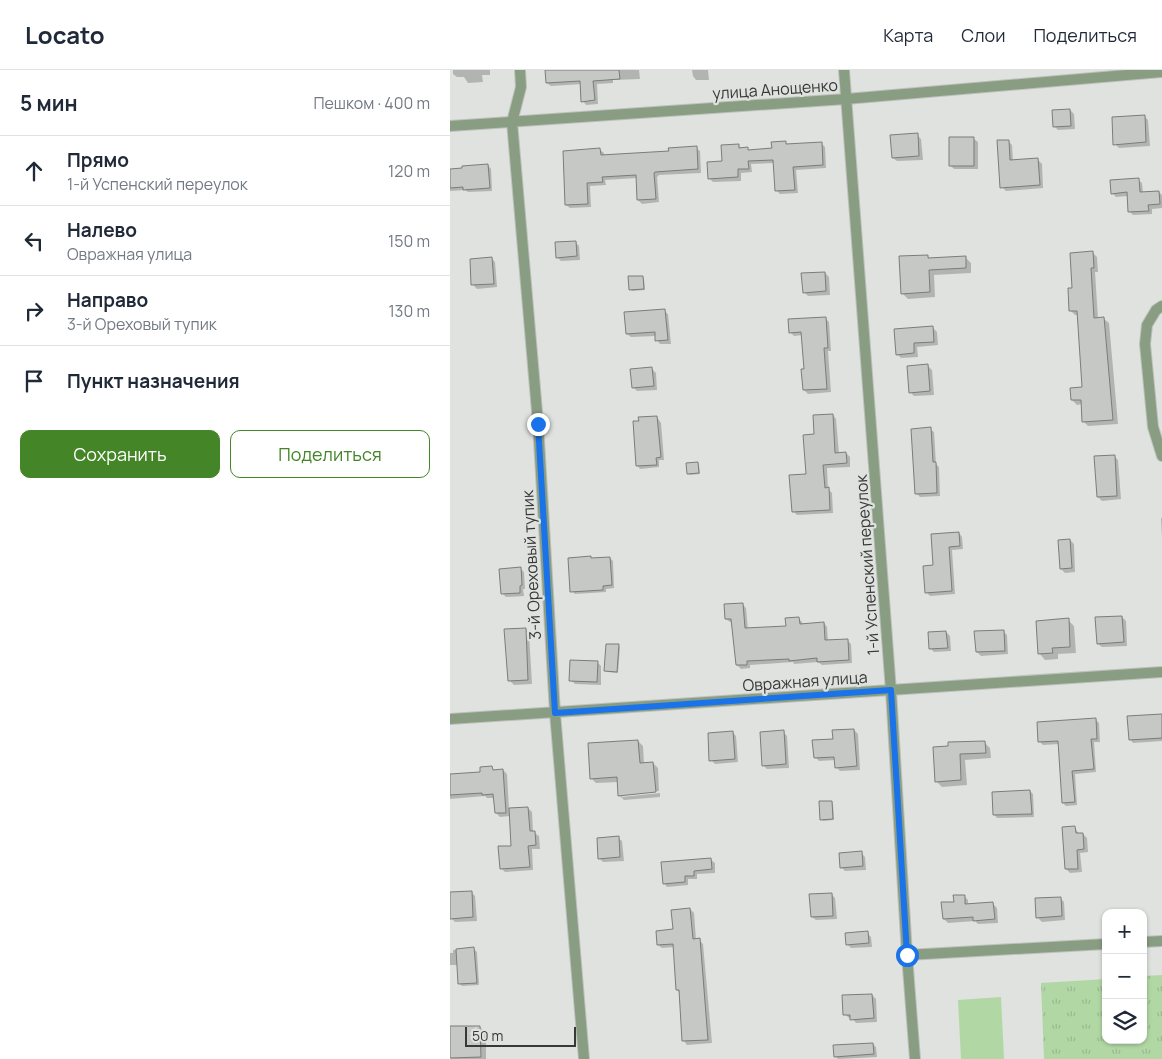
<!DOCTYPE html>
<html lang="ru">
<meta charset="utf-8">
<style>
:root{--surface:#fff;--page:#f2f2f3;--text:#1f2937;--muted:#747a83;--line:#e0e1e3;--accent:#448527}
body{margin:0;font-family:Manrope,sans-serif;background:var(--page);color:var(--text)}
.controls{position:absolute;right:15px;bottom:15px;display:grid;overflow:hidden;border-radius:10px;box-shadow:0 1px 4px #0004}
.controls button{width:45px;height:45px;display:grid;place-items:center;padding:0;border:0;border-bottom:1px solid var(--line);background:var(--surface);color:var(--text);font:25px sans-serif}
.scale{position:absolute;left:15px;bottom:12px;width:111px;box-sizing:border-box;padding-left:5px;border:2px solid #373837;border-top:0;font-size:14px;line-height:18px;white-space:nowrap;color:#373837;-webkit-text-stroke:4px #dfe2de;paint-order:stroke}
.stop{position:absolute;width:15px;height:15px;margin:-11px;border:4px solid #1a73e8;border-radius:50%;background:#fff}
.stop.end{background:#1a73e8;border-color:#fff;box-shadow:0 1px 5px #0008}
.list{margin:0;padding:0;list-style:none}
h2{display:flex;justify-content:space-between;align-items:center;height:65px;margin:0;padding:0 20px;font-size:21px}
h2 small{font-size:16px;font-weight:400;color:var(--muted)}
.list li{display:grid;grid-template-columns:32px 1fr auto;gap:15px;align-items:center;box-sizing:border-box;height:70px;padding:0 20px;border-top:1px solid var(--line)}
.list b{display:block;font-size:19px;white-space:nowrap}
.list p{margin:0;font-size:16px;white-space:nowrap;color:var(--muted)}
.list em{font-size:16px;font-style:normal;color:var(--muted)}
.actions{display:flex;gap:10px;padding:15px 20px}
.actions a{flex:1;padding:11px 0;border:1px solid var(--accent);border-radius:10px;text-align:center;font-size:18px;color:var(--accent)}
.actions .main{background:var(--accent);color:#fff}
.icon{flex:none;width:28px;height:28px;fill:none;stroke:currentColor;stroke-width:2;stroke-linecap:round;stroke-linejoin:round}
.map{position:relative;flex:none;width:712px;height:989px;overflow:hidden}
header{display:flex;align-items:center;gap:30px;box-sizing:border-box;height:70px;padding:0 25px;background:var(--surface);border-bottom:1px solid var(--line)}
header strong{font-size:24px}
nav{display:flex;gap:28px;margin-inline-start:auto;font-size:18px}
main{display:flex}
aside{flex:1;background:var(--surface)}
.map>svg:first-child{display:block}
.grass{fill:url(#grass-tufts)}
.pitch{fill:#b1d8a4}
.shadow{fill:#0003}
.building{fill:#c5c8c4;stroke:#7a7d79}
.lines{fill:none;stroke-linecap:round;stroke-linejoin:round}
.street-casing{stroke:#bdc0bd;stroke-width:12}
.street{stroke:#889d81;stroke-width:10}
.route{stroke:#1a73e8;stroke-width:6}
.labels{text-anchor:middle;stroke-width:4.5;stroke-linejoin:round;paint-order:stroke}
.street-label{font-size:16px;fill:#373837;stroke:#dfe2de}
</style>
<header>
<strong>Locato</strong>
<nav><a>Карта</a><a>Слои</a><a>Поделиться</a></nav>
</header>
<main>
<aside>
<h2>5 мин<small>Пешком · 400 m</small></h2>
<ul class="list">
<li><svg class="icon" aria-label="ahead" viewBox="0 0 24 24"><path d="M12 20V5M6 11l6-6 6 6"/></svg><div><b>Прямо</b><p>1-й Успенский переулок</p></div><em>120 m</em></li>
<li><svg class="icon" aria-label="left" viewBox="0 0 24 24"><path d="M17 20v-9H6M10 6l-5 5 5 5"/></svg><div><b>Налево</b><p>Овражная улица</p></div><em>150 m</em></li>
<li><svg class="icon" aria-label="right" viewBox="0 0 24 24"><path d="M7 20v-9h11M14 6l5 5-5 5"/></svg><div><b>Направо</b><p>3-й Ореховый тупик</p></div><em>130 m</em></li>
<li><svg class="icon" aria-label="arrive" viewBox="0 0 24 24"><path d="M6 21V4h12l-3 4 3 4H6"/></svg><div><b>Пункт назначения</b></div></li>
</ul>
<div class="actions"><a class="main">Сохранить</a><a>Поделиться</a></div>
</aside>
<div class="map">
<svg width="712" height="989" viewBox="0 0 712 989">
<defs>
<pattern id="grass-tufts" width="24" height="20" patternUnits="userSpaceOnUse" patternTransform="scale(1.25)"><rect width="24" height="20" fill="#b1d8a4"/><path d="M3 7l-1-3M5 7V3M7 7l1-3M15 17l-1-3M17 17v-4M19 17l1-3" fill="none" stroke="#99ba8e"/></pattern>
</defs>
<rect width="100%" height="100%" fill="#dfe2de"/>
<path class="grass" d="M 712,905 L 712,989 L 594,989 L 591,913 L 656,909 L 656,970 L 693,970 L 693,906 Z"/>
<path class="pitch" d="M 551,927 L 554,989 L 511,989 L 508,930 Z"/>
<path class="shadow" d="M 3,0 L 40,0 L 40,5 L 32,5 L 33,12 L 18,13 L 14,7 L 7,7 L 3,4 Z
M 97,0 L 189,0 L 190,9 L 163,10 L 163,13 L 147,14 L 148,34 L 136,35 L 133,31 L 132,14 L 101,16 L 97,13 Z
M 242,0 L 258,0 L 259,10 L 246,10 L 243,6 Z
M 620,40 L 624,44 L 625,59 L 608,60 L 604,56 Z
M 694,46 L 698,50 L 700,76 L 669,78 L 665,74 Z
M 467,65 L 471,69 L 473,90 L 447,91 L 443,88 Z
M 524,69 L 528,72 L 528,99 L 504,99 L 500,95 Z
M 558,71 L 562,75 L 563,91 L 588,90 L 592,94 L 593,118 L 556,121 L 552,117 Z
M 335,73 L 338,76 L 371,73 L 375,77 L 376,98 L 346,100 L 348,123 L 330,124 L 326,120 L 324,93 L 301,94 L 302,102 L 291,103 L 291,111 L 263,112 L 259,108 L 288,75 L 292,79 L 297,79 L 300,81 L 323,80 Z
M 246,78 L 250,81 L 251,103 L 209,105 L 207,107 L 209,132 L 192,134 L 188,130 L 187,108 L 155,110 L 156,115 L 140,116 L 141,137 L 120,138 L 116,135 L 150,80 L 154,83 L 154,86 L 220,82 Z
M 38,95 L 41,99 L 42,121 L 18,122 L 15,120 L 0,121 L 0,100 Z
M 688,110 L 692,113 L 693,123 L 709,122 L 712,125 L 712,138 L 702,139 L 702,144 L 683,145 L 680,142 L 678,126 L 666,127 L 662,123 Z
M 125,172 L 129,176 L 130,190 L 111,191 L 107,187 Z
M 643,183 L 647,187 L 648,202 L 645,202 L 648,249 L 654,249 L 659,253 L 668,354 L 638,356 L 633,351 L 632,334 L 627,335 L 622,330 L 633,318 L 628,245 L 625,245 L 621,241 L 624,219 Z
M 477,186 L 481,189 L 515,187 L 521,193 L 521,203 L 484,205 L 485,227 L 458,229 L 452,223 Z
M 41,188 L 45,192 L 47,217 L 27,219 L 23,215 Z
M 375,203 L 379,207 L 380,225 L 358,226 L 354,222 Z
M 193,207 L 194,209 L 195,220 L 182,221 L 180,219 Z
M 214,241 L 218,244 L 221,274 L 210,274 L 207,270 L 206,266 L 181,267 L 177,264 Z
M 375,248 L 379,252 L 381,281 L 378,281 L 381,322 L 358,324 L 354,320 L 355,300 L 353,265 L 344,266 L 340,262 Z
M 483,258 L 487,262 L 488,275 L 467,277 L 468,287 L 451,288 L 447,284 Z
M 478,296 L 482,300 L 484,325 L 464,326 L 460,322 Z
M 202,299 L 206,303 L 207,320 L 187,321 L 183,317 Z
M 383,345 L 386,349 L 389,384 L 396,383 L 400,387 L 400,397 L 377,398 L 378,419 L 382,423 L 383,443 L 347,445 L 343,441 L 357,405 L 366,365 Z
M 207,347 L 211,353 L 214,390 L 209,390 L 209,397 L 190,399 L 187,395 Z
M 480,359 L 484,362 L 486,394 L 489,397 L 490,426 L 470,427 L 466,423 Z
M 664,386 L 668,390 L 671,429 L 652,431 L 648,427 Z
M 248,393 L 249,395 L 250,404 L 240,405 L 238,404 Z
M 711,448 L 712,448 L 712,468 Z
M 509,463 L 512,467 L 513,479 L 502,480 L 505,524 L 480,526 L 476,522 L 484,496 Z
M 620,470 L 624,474 L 625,502 L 615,503 L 611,499 Z
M 140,487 L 142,489 L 160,488 L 163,491 L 164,518 L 156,519 L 156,522 L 125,524 L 122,521 Z
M 70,498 L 74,502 L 75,519 L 73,519 L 74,526 L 56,527 L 52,523 Z
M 292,534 L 296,538 L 298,560 L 337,557 L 348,548 L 352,552 L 353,555 L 374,553 L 377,557 L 378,571 L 397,570 L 401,574 L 402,593 L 372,595 L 368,592 L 344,594 L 343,592 L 300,595 L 300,598 L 291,599 L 287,595 L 283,552 L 280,552 L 276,549 Z
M 672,547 L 676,551 L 677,576 L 652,577 L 648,574 Z
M 618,550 L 624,556 L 626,583 L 608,584 L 608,589 L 595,590 L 589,583 Z
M 75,559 L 79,563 L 82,614 L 64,615 L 60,611 Z
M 553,561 L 557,565 L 558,584 L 531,586 L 527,582 Z
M 496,562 L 500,566 L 501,581 L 484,582 L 480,578 Z
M 169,576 L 170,577 L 168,603 L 157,602 L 155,601 Z
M 147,592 L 151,596 L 151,615 L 125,614 L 121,610 Z
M 712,645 L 712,671 L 683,673 L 680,669 Z
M 645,649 L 649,653 L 650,672 L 644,672 L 646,702 L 625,704 L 627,735 L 616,736 L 613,733 L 609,674 L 593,675 L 590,672 Z
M 404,660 L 408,664 L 410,700 L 390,701 L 386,697 L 386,690 L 369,691 L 365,687 L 384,670 Z
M 282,662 L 286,666 L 288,692 L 265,694 L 261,690 Z
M 333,662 L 337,666 L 339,698 L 317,699 L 313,695 Z
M 188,671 L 193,676 L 194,694 L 203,693 L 208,698 L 209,721 L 172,724 L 172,727 L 210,723 L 210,727 L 174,730 L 169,725 L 169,712 L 146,713 L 141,708 Z
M 534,672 L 540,678 L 541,688 L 515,690 L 517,715 L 492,717 L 486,711 L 500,677 Z
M 42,698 L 45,701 L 53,700 L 57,704 L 59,739 L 78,738 L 82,742 L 83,762 L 89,766 L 90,779 L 82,779 L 83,800 L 55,802 L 51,798 L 62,777 L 60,746 L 50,747 L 46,743 L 45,728 L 37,728 L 35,726 L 0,729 L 0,705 L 32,703 Z
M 580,721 L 583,724 L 584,747 L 547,748 L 544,744 Z
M 382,732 L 383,734 L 384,750 L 373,751 L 372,749 Z
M 625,758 L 629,764 L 633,764 L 637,768 L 638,782 L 630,783 L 632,802 L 620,803 L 616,799 Z
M 168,768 L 172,771 L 174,791 L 153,792 L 149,788 Z
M 411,783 L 415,787 L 416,800 L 395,801 L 391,797 Z
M 261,790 L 265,793 L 265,803 L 247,804 L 247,809 L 238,809 L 238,815 L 217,817 L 214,813 Z
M 21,822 L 25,826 L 27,851 L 5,852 L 1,848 L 0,823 Z
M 381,824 L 385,828 L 387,849 L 366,850 L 362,847 Z
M 514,826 L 518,830 L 518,835 L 543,834 L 547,838 L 548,853 L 528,854 L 525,851 L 498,853 L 494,849 L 505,833 Z
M 610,828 L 614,832 L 615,850 L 592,852 L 588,848 Z
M 240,839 L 244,843 L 246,870 L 249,870 L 253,874 L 262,973 L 237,975 L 234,971 L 230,923 L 227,920 L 224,877 L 212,878 L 208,875 L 224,861 Z
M 417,863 L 421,867 L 422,877 L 401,878 L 397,874 Z
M 24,879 L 27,882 L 29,915 L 12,916 L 9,913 L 8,895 L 0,895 L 0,883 L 3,883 L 3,880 Z
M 422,925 L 426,929 L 427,952 L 406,953 L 402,948 L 399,948 L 395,944 Z
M 30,957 L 36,964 L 36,989 L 1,989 L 0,958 Z
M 423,974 L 426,977 L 427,987 L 388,989 L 385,986 Z"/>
<path class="building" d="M 95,0 L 169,0 L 170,9 L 143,11 L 145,30 L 131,32 L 130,11 L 96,13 Z
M 620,39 L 621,56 L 603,57 L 602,40 Z
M 695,45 L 696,72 L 663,75 L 662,47 Z
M 468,63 L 469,86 L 442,88 L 440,65 Z
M 499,67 L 524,67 L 524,96 L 499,96 Z
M 547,70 L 559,70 L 560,90 L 588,88 L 590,115 L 550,118 Z
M 336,71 L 336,74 L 372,72 L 373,95 L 343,97 L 345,120 L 325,121 L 323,90 L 298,91 L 299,99 L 288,99 L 288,107 L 258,109 L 257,92 L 272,91 L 271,75 L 289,74 L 289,78 L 298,77 L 298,80 L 322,78 L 321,72 Z
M 247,76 L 248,99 L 205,102 L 204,103 L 206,129 L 187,130 L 186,105 L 152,107 L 153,112 L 137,113 L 138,134 L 115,135 L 113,81 L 150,78 L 151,85 L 219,81 L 218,78 Z
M 38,94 L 40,118 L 13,120 L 13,117 L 0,118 L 0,99 L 12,98 L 12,96 Z
M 689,108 L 690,122 L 709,121 L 710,134 L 698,135 L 699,141 L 678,142 L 677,122 L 661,124 L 660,110 Z
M 126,171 L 127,186 L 106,188 L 105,172 Z
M 643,181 L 644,198 L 641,198 L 644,248 L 654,247 L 663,350 L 632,352 L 631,330 L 621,330 L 620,318 L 632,317 L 627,241 L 619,241 L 618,218 L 622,218 L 620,183 Z
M 478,185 L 478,188 L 516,186 L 516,198 L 479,200 L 480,222 L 451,224 L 449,186 Z
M 42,187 L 44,214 L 21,215 L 20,189 Z
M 375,202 L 376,221 L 353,223 L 351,203 Z
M 178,206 L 193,206 L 194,219 L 179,220 Z
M 215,239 L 218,270 L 205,271 L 205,262 L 176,264 L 174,242 Z
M 376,247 L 378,278 L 374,278 L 377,319 L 353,320 L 351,299 L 354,299 L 351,262 L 339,263 L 338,249 Z
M 483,256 L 484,272 L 464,273 L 464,283 L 446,285 L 444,259 Z
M 478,294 L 480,321 L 459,323 L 457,296 Z
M 202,297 L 204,316 L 182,318 L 180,299 Z
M 383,344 L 385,383 L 396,382 L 397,393 L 373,395 L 375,418 L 379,417 L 380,440 L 342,442 L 339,405 L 356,404 L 353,365 L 364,364 L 363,345 Z
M 207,346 L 211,387 L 206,388 L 207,395 L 186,396 L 183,351 L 189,351 L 188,347 Z
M 481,357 L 483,392 L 486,392 L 487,423 L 465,424 L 461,359 Z
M 665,385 L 667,426 L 647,427 L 644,386 Z
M 248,392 L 249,403 L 237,404 L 236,393 Z
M 509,462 L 510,476 L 499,477 L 502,521 L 475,523 L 473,496 L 483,495 L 481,464 Z
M 620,469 L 622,498 L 610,499 L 608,470 Z
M 141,486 L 141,488 L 160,487 L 162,515 L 153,516 L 153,520 L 120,522 L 118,488 Z
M 71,497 L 72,515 L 70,516 L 70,523 L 51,524 L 49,499 Z
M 293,533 L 295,558 L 336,556 L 335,548 L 349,547 L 350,554 L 374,552 L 375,570 L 398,569 L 399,590 L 367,592 L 367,588 L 339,591 L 339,589 L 297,591 L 297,595 L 286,595 L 281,549 L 275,549 L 274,534 Z
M 672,546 L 674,572 L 647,574 L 645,547 Z
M 619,548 L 620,577 L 602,578 L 603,583 L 588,584 L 586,551 Z
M 76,558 L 78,610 L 58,611 L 54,559 Z
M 554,560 L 555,581 L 526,582 L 524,561 Z
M 496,561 L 498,578 L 479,579 L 478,562 Z
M 156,574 L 169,574 L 167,602 L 154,601 Z
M 120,590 L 148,591 L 147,612 L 119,611 Z
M 712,644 L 712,668 L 679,670 L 677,646 Z
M 646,648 L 647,669 L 641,669 L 644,699 L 622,701 L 625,732 L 612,733 L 608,671 L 588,672 L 587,652 Z
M 404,659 L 407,696 L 385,698 L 384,687 L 364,688 L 362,670 L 383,669 L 382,660 Z
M 334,660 L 336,694 L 312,696 L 310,662 Z
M 283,661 L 285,689 L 259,691 L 258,663 Z
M 188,670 L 190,693 L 203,692 L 206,722 L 168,726 L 167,707 L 140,709 L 138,673 Z
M 535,671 L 536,683 L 510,684 L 511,710 L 485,712 L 483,677 L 498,676 L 498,672 Z
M 42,696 L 43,700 L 53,699 L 56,743 L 45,743 L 43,724 L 32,725 L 32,723 L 0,725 L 0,704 L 30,702 L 30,697 Z
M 580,720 L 582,744 L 543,745 L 542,722 Z
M 369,731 L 382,731 L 383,749 L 370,750 Z
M 78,737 L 80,761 L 85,761 L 86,775 L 78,776 L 80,797 L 50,799 L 48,776 L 61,776 L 59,738 Z
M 625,756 L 626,763 L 633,763 L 634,779 L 627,780 L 628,799 L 615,799 L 612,757 Z
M 169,766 L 170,787 L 148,789 L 147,768 Z
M 412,781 L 413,796 L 390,798 L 389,783 Z
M 261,788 L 262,799 L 244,801 L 244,806 L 235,806 L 235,812 L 213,814 L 211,792 Z
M 22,821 L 23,847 L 0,849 L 0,822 Z
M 382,823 L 383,846 L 361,847 L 359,824 Z
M 503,825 L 515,825 L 515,834 L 543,832 L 545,849 L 523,851 L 523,847 L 493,849 L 491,832 L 504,832 Z
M 611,827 L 612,846 L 586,848 L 585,828 Z
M 240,838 L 243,869 L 250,868 L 258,970 L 232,971 L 229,920 L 226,920 L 223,874 L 207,875 L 206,861 L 223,859 L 221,840 Z
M 418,861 L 419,873 L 396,875 L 395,863 Z
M 24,877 L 27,913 L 8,914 L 6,879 Z
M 422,924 L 424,948 L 400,950 L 400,945 L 393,945 L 392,925 Z
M 0,956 L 30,956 L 31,987 L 0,988 Z
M 423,973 L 424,984 L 384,987 L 383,975 Z"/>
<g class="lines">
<g class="street-casing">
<path id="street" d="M 70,0 L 71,17 L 62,52 L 88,353 L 105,643 L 134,989
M 394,0 L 441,621 L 457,885 L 465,989
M 0,56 L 396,29 L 712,2
M 712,236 L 706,240 L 697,255 L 695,274 L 703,357 L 712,386
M 0,649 L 712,602
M 693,872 L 712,871
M 457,885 L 656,874"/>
</g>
<use href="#street" class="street"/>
</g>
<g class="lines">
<path class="route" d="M 88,354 L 105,643 L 441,620 L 457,885"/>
</g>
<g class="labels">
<g class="street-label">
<text transform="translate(325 19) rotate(-4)" y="6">улица Анощенко</text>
<text transform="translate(81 495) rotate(-93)" y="6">3-й Ореховый тупик</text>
<text transform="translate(417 495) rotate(-94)" y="6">1-й Успенский переулок</text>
<text transform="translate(355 611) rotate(-4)" y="6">Овражная улица</text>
</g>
</g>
</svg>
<div class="controls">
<button>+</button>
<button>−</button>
<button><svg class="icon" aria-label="layers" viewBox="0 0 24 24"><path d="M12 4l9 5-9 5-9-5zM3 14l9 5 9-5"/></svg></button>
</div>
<div class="scale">50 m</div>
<div class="stop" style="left:457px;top:885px"></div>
<div class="stop end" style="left:88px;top:354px"></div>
</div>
</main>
